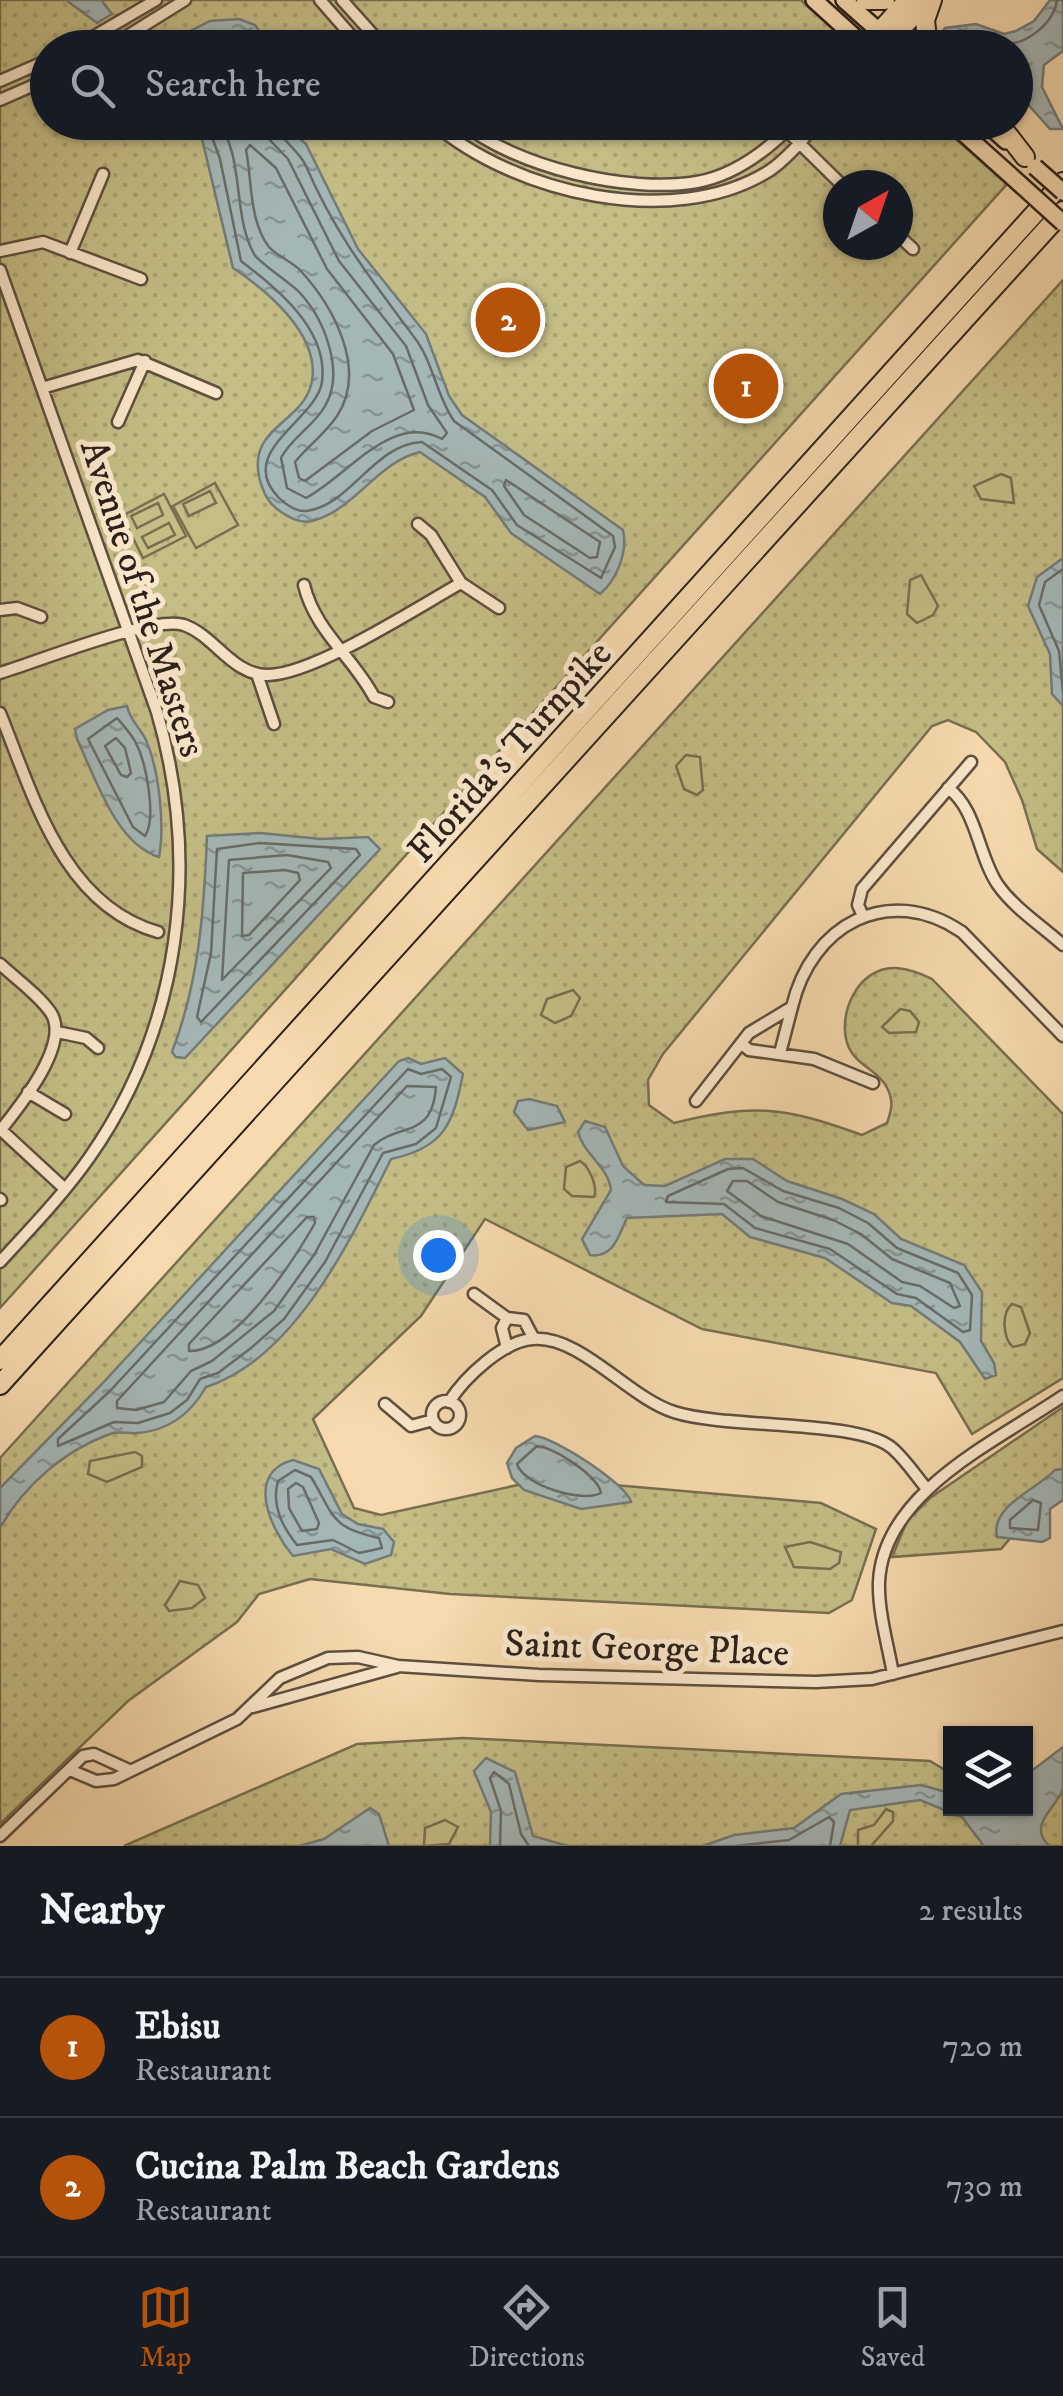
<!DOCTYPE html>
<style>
:root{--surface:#171b24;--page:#242831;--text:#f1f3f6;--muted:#9ea1a6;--line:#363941;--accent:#b45309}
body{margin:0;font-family:"IM FELL DW Pica",serif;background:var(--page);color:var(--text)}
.controls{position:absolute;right:30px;bottom:30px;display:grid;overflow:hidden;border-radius:0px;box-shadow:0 2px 8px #0004}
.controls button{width:90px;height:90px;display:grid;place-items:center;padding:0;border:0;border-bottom:2px solid var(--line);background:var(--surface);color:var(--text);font:50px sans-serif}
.compass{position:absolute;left:823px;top:170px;width:90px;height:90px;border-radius:50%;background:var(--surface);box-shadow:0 2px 8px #0004;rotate:40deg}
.you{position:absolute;left:438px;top:1255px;width:35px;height:35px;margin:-25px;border:8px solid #fff;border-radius:50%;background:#1a73e8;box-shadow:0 0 0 15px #1a73e833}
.badge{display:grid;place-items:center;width:65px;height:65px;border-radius:50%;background:var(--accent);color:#fff;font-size:32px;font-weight:700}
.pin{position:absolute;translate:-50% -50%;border:5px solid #fff;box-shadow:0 2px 10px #0006}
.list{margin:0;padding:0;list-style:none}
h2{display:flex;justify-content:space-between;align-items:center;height:130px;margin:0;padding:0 40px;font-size:42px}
h2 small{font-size:32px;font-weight:400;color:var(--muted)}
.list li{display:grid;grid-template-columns:65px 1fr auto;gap:30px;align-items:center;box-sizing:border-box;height:140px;padding:0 40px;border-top:2px solid var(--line)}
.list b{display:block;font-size:38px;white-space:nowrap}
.list p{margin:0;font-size:32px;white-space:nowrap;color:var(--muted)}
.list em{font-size:32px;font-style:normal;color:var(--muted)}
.icon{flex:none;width:55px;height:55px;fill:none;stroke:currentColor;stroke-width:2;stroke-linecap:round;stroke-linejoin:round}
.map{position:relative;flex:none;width:1063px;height:1846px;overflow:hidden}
.search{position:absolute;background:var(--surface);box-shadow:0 2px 8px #0004;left:30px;right:30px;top:30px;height:110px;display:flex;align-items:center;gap:25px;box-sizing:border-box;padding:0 35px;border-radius:55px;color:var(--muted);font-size:38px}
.sheet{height:410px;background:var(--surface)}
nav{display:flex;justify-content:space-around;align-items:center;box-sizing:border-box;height:140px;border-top:2px solid var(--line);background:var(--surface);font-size:28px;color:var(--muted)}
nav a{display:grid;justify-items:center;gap:5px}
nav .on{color:var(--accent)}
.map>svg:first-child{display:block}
.grass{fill:url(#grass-dots);stroke:#786f50;stroke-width:2.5;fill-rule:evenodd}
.park{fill:url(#park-tufts);stroke:#786f50;stroke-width:2.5}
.pitch{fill:#c4bd86;stroke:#786f50;stroke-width:2.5}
.water{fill:url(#water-ripples);stroke:#747b78;stroke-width:2.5}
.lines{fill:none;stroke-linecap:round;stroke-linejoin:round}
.shore{stroke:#686c68;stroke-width:2.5}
.street-casing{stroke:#5e4f3f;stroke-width:15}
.primary-casing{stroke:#2b211a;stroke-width:20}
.highway-casing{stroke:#2b211a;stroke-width:22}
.street{stroke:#fae7cb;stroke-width:10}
.primary{stroke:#f7daaf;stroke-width:15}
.highway{stroke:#f7daaf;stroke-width:18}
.primary-bridge-casing{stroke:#2b211a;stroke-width:20;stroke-linecap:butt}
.primary-bridge{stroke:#f7daaf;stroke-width:15}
.labels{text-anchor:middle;stroke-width:10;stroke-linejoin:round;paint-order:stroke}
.street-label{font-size:38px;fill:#2b211a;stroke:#fae7cb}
</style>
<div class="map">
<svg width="1063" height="1846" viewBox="0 0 1063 1846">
<defs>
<pattern id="grass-dots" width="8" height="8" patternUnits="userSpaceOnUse" patternTransform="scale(2.5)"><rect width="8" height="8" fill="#c4bd86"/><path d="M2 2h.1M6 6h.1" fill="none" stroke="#a9a273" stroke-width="1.8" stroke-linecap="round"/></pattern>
<pattern id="park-tufts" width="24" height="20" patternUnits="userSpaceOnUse" patternTransform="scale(2.5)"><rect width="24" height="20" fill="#c4bd86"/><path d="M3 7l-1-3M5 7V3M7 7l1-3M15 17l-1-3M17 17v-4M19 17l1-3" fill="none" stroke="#a9a273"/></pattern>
<pattern id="water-ripples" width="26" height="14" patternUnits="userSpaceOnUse" patternTransform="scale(2.5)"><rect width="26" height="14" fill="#a4b7b7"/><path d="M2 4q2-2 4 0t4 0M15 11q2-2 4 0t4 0" fill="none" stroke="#869494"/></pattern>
</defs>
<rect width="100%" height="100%" fill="#f7daaf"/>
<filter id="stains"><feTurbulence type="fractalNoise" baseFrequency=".002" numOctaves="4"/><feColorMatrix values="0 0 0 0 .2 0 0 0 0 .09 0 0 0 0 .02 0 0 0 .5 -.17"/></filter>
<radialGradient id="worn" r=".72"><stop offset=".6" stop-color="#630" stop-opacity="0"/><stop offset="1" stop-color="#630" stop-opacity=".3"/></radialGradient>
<path class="grass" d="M 0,0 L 801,0 L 854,47 L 48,48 L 48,122 L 938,123 L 1007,184 L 0,1308 ZM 838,185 L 898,185 L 898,245 L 838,245 Z
M 1063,280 L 1063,872 L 1037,849 L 1022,800 L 1005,762 L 976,732 L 948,720 L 932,726 L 663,1054 L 648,1080 L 649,1105 L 674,1123 C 754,1103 785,1107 862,1135 L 887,1123 C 892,1109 894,1100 886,1086 C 878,1071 857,1065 849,1048 C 835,1016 858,966 896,968 C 910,969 919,973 932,979 L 1063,1114 L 1063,1378 L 972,1434 L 936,1373 L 702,1329 L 485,1219 L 421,1316 L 313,1419 L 354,1508 L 381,1515 L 545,1479 L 821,1503 L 876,1529 L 852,1600 L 829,1613 L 450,1594 L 310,1579 L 259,1594 L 237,1622 L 128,1701 L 0,1824 L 0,1458 Z
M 1063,1407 L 1063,1492 L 1033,1512 L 1001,1549 L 892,1557 L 907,1521 L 930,1498 Z
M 463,1738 L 930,1761 L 950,1773 L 950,1808 L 1026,1808 L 1063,1780 L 1063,1846 L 124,1846 L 357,1744 Z"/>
<path class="park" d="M 215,483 L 238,525 L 196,548 L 173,506 Z
M 164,494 L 186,536 L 143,558 L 122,516 Z"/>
<path class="pitch" d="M 1001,474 L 1011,478 L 1014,503 L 981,499 L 974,486 Z
M 210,491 L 216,503 L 189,516 L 183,504 Z
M 158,503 L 163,515 L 137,528 L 131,516 Z
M 169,523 L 175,535 L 148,548 L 142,537 Z
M 921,575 L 938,606 L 933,615 L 917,623 L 907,614 L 910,580 Z
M 686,755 L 700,757 L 703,790 L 697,795 L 684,789 L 676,766 Z
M 573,990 L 580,998 L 571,1016 L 555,1023 L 541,1015 L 547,999 Z
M 900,1009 L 910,1011 L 919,1022 L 916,1032 L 889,1033 L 882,1027 Z
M 580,1161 C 589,1166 598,1187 594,1197 L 572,1196 L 564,1189 L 566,1167 Z
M 1012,1304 L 1021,1307 L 1030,1333 L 1025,1344 L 1013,1347 C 1003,1339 1001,1313 1012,1304 Z
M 135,1452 L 142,1456 L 142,1467 L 107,1482 L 88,1474 L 90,1461 Z
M 810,1542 L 841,1552 L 839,1563 L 830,1569 L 794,1567 L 785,1547 Z
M 180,1581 L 198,1585 L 205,1598 L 192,1608 L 169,1611 L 165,1605 Z
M 886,1809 L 893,1812 L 893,1821 L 871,1846 L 858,1846 L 858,1830 L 874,1825 Z
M 445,1820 L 458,1827 L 449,1844 L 424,1846 L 425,1828 Z"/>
<path class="water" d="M 66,0 L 101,0 L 112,14 L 97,23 Z
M 1050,0 L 1063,0 L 1063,51 L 1044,65 L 1042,87 L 1063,129 L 1050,129 L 1016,91 L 1016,48 L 957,47 L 939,37 L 945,28 L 976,24 L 1004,34 L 1016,31 L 1034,21 Z
M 239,19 L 255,25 L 270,47 L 159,47 L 210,21 Z
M 181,123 L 282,123 L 306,144 L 358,249 L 426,334 L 449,396 L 462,415 L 623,530 C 628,551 617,580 600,594 L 511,533 L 485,497 L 420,452 C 377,462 354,511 312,521 C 299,524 286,516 277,509 C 268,502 265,495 261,484 C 243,426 304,425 312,381 C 320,334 266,290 233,268 L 202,139 Z
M 1063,558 L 1063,706 L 1052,694 L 1050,654 L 1028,606 L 1037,577 Z
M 127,706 C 130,721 140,727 146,740 C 159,770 165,825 159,857 C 116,844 95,777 77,739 L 75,729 L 108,710 Z
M 260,833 L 321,839 L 368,837 L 380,849 L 185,1058 L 176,1057 L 172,1052 C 199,981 204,912 207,836 Z
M 408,1058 L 421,1064 L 445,1058 L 463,1074 C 453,1124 444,1148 391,1159 C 352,1237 296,1358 206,1387 C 191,1413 168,1431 137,1433 C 128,1434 121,1431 113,1433 C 66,1449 24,1485 0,1528 L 0,1488 L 102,1384 L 399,1061 Z
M 529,1099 L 557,1106 L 565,1122 L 528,1130 L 514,1112 L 518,1101 Z
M 585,1121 L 605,1127 L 623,1166 L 644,1185 L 665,1186 L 725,1159 L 753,1159 L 787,1181 L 842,1199 L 874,1214 L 901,1239 L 964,1265 L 982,1292 L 981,1341 L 994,1363 L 996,1375 L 985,1379 L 960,1342 L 911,1306 L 892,1303 L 825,1258 L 750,1237 L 722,1214 L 627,1218 C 618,1236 614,1258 590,1255 L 582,1239 L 611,1190 C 608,1166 584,1155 578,1132 Z
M 535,1436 C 554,1437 628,1485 631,1502 L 581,1509 L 524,1490 L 512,1478 L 507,1463 L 516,1448 Z
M 293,1460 L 319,1469 L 342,1514 L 358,1524 L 383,1529 L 394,1542 L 391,1555 L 365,1564 L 331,1549 L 293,1556 C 271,1530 244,1473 293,1460 Z
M 1063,1469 L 1063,1500 L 1050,1509 L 1050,1538 L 1042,1542 L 997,1537 C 990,1506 1036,1490 1055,1470 Z
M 1063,1747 C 1063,1758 1063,1778 1063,1789 C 1056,1809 1027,1824 1049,1846 L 984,1846 L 962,1817 L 920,1800 L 850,1810 L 840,1846 L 703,1846 L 734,1835 L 794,1828 L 841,1794 L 921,1785 L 950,1793 L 950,1808 L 1026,1808 L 1026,1775 Z
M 486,1758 L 515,1772 L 533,1836 L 568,1846 L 490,1846 L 491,1812 L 474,1771 Z
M 370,1808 L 379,1814 L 389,1846 L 299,1846 L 324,1839 Z"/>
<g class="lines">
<path class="shore" d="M 960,48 L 962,39 C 980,33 986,42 1002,44 C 1026,46 1054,23 1057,0
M 197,122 L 211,134 L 220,159 L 241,261 C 276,288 329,329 322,382 C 316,421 234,452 279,498 C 286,505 297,512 306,511 C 349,507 374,444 422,442 L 492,490 L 517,525 L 601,578 L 615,547 L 613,536 L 454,421 C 436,395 433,361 414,337 C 371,279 335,234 306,166 C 299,150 278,139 276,122
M 218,122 C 245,158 232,214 254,254 C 258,262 291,283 300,293 C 325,320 345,373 325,406 C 314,426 291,438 281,458 L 287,488 L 306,498 C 348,476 392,411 442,439 L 447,433 L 428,405 L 406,346 L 339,261 L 288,159 L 267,137 L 264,122
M 250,145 L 276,168 L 327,269 L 393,354 L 414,410 L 372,431 L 305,481 L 299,478 L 295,462 C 308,446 325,434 337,416 C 368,369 333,306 300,270 C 291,261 277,256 269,247 C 249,222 252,179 246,150 Z
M 506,480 L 600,542 L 597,557 L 590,558 L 524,515 L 504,486 Z
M 1063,569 L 1045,582 L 1039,605 L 1059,651 L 1063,692
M 117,718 C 123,725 132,735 136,743 C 146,763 157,818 145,836 L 133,827 L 88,739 Z
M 116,738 L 125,748 L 131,773 L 127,777 L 121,775 L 105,746 Z
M 260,843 L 356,849 L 360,855 L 201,1022 L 197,1017 L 211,953 L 217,849 Z
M 287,855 L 328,862 L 331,868 L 222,980 L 229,860 Z
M 285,870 L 298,873 L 300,880 L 249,935 L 242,936 L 243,873 Z
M 408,1069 L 421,1074 L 442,1069 L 451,1077 L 436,1128 L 416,1144 L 383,1153 L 325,1262 L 284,1319 L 251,1348 L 218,1373 L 200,1379 L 187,1400 L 170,1413 L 138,1423 L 114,1422 L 58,1446 L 58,1439 L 110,1391 Z
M 407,1086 L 436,1087 C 432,1139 401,1122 374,1145 L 314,1255 L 274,1311 L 212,1361 L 191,1371 L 164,1402 L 136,1410 L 117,1408 L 117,1401 Z
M 743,1168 L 783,1191 L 839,1208 L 868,1223 L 897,1248 L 958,1273 L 972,1295 L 970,1330 L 963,1332 L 916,1298 L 897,1294 L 830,1249 L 755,1228 L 724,1204 L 666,1202 L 668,1196 L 728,1169 Z
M 733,1181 L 747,1181 L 778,1202 L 833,1220 L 861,1234 L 892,1259 L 950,1283 L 960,1306 L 954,1308 L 920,1286 L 902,1282 L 848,1244 L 761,1216 L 727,1191 Z
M 307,1217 L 314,1217 L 315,1223 C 294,1260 235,1352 189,1351 L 189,1344 Z
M 537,1446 C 555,1448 598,1476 601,1493 C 583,1503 524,1486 517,1464 Z
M 295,1470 L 311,1477 C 334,1515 330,1528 379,1538 L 382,1548 L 359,1553 L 333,1540 L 297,1545 C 282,1526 271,1505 278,1481 Z
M 296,1483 L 303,1487 L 319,1523 L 317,1529 L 302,1531 L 289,1508 L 288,1489 Z
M 1033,1500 L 1041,1503 L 1038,1530 L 1010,1528 L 1010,1520 Z
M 500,1846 L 501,1811 L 490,1778 L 494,1772 L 509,1784 L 521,1834 L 529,1846
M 736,1846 L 789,1840 L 829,1817 L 834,1822 L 830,1846"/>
<g class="street-casing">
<path id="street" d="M 320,0 L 362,48
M 342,0 L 385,48
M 74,48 L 156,0
M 108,48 L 185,0
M 0,81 L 48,60
M 0,100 L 48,79
M 432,122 C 513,193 673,231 769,171 C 787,159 803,139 818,122
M 461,122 C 515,167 629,194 697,182 C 736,175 769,149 795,122
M 787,131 L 842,185
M 898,235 L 913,249
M 0,251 L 43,242 L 141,279
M 70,253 L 103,174
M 0,270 L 157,712 C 201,864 181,1027 89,1158 C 63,1195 31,1228 0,1262
M 42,388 L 138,360 L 216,393
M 118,422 L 145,361
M 418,524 L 431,535 L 461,583 L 499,608
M 304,585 C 315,631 353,657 374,697 L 388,702
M 0,610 L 17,608 L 41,617
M 0,673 C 37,662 153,615 184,625 C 215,636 232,675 268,675 C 315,674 418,607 461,583
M 257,674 L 274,724
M 0,713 C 33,794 62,905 158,932
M 948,788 C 977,809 978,856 998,885 C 1014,908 1042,926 1063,945
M 863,916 L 858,905 L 862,889 L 971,762
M 0,964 C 16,979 39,995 51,1013 C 71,1044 19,1107 0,1131
M 57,1032 L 86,1038 L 98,1048
M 741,1043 L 749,1050 L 814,1059 L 873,1083
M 780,1053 L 792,1007
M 28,1092 L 65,1114
M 696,1101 L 749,1033 L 792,1007 C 811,925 888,882 962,932 L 1063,1036
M 0,1129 L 65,1189
M 0,1199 L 1,1200
M 474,1294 L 507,1318
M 507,1348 L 502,1328 L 507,1318 L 524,1320 L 534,1339
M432 1415a14 14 0 1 1 28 0a14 14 0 1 1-28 0Z
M 449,1402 C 465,1377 503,1341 533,1339 C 580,1335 629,1398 674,1412 C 726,1429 857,1419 892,1448 C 905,1459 916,1476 927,1489
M 385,1404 L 411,1426 L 433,1420
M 893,1674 C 888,1645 878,1612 879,1582 C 883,1492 997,1441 1063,1396
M 253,1707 L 397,1667
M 70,1770 L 96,1781 L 114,1779 L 237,1719 L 280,1678 L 328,1658 L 358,1657 L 398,1666 L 539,1675 L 816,1682 L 872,1679 L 1063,1631
M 0,1836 L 83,1756 L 94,1754 L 129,1770"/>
</g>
<g class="primary-casing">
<path id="primary" d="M 814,0 L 867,48
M 844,0 L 898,48
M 951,122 L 1020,184
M 985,122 L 1006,141"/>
</g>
<g class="highway-casing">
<path id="highway" d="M 866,0 L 885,0
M 880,31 L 908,0
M 890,41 L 927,0
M 928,48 L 925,20 L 932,0
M 998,122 L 1025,157
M 0,1360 L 1063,182
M 0,1385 L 1063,211"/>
</g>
<use href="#street" class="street"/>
<use href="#primary" class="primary"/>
<use href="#highway" class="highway"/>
<g class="primary-bridge-casing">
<path id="primary-bridge" d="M 1035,167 L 1063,192
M 1020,184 L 1063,223"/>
</g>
<use href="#primary-bridge" class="primary-bridge"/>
</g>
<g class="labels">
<g class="street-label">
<text transform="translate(144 598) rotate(72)" y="13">Avenue of the Masters</text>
<text transform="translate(509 751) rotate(-48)" y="13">Florida's Turnpike</text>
<text transform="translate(647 1647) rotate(2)" y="13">Saint George Place</text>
</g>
</g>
<rect width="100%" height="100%" filter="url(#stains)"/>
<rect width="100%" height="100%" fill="url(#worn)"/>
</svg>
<div class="controls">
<button><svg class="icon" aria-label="layers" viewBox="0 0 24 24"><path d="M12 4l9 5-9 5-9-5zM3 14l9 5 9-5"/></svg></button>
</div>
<svg class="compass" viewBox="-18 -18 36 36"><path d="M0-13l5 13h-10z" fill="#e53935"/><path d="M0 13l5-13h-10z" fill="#9ea1a6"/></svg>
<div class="you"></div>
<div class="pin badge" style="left:746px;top:386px">1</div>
<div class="pin badge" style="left:508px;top:320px">2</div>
<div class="search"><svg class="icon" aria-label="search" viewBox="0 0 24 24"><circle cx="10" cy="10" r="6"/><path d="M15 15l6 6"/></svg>Search here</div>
</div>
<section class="sheet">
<h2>Nearby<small>2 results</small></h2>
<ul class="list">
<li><span class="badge">1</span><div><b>Ebisu</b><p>Restaurant</p></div><em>720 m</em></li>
<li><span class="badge">2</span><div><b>Cucina Palm Beach Gardens</b><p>Restaurant</p></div><em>730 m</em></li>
</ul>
</section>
<nav>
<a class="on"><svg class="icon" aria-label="map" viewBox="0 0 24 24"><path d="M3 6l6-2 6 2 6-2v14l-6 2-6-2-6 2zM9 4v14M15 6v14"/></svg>Map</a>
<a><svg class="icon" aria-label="directions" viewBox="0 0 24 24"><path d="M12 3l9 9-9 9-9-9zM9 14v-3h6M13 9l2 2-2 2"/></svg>Directions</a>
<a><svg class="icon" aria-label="saved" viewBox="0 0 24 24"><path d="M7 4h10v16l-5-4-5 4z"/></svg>Saved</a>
</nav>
